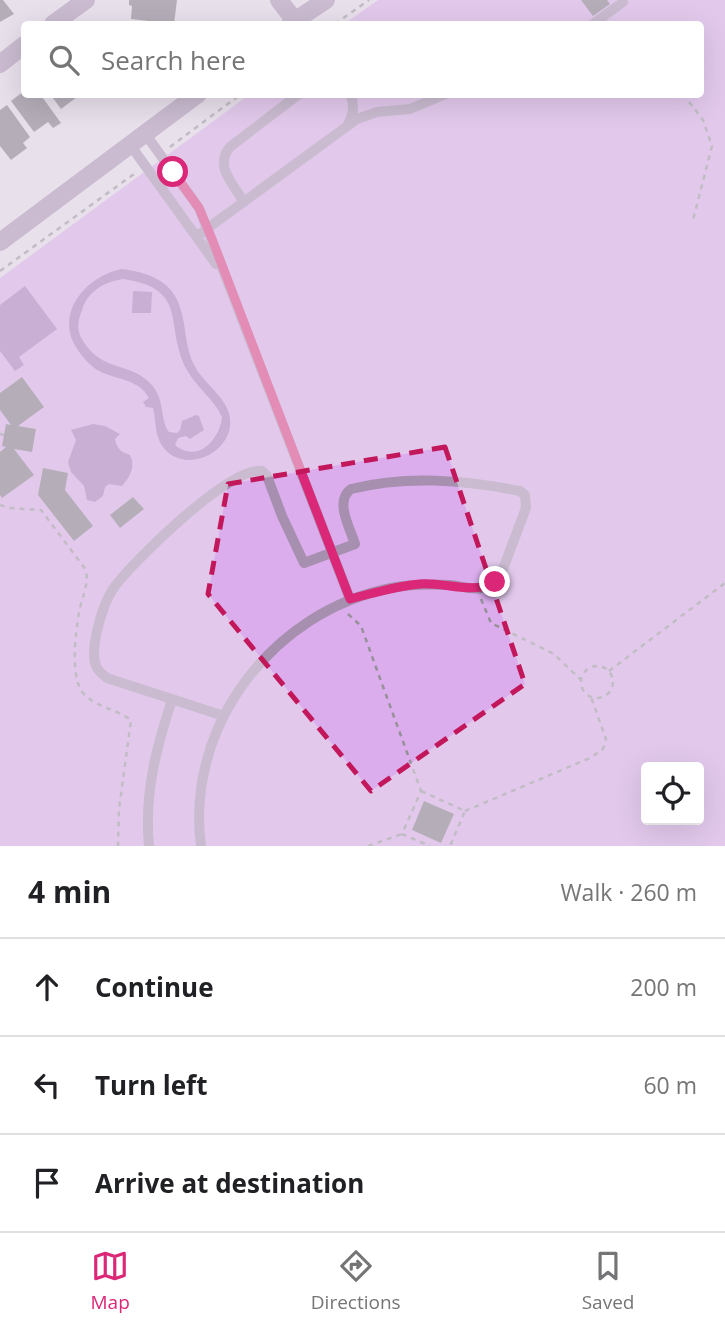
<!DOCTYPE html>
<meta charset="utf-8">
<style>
:root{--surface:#fff;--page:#f2f2f2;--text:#202124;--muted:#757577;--line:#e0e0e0;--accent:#db2777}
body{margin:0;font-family:"Open Sans",sans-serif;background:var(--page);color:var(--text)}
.controls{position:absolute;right:21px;bottom:21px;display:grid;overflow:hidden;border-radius:7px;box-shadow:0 7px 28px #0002}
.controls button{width:63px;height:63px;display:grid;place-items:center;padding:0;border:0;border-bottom:2px solid var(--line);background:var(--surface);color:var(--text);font:35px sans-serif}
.stop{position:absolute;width:21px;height:21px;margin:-16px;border:5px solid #db2777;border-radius:50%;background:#fff}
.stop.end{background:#db2777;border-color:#fff;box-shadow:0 2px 7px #0008}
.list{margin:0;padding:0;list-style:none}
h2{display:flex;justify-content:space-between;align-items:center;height:91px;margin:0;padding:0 28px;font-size:30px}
h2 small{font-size:23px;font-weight:400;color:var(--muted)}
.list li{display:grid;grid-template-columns:46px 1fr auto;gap:21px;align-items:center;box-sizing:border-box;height:98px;padding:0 28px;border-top:2px solid var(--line)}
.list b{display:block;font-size:26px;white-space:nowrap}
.list em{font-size:23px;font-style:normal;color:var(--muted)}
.icon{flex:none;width:38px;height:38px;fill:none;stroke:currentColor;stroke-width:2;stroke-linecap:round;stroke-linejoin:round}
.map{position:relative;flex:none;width:725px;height:846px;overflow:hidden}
.search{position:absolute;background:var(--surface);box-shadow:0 7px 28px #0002;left:21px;right:21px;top:21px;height:77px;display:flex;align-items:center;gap:18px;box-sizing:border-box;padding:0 24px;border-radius:7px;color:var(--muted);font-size:26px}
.sheet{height:385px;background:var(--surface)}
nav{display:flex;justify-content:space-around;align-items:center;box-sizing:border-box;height:98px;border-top:2px solid var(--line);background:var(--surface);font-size:19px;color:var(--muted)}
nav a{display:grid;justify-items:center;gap:4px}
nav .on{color:var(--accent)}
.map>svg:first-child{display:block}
.green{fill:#dbaded;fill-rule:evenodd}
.water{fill:#a573b8;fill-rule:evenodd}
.building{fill:#79727c}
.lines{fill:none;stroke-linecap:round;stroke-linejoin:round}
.path{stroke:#969098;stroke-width:2.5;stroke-dasharray:5 5;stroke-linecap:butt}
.service{stroke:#a68faf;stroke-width:10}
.minor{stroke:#a68faf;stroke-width:18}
.route{stroke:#db2777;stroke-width:9}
.marked{fill:none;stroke:#c2185b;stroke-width:5;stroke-dasharray:14 9;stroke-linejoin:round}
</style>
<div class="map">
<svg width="725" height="846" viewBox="0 0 725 846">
<rect width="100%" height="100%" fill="#e8e0eb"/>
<path class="green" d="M 378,0 L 725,0 L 725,846 L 0,846 L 0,278 L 249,95 L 700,94 L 700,24 L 344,24 ZM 646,767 L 699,767 L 699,820 L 646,820 Z"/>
<path class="water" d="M 122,269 C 137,271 155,275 167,286 C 189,307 181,338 194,365 C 205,386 234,401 230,427 C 225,458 179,474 161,444 C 155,434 156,420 153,408 L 146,407 L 143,402 L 149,398 C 138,378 115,380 97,370 C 90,365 82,357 78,350 C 53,314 86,276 122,269 ZM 123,279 C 191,289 163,326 187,370 C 196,387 214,399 222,417 C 220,439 198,464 175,445 L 178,438 L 186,436 L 190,439 L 204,430 L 199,416 L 196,415 L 182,421 L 180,430 L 177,433 L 169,432 C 159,419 166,399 150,383 C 130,362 102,372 83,341 C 76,330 78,321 82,310 C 88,291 104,282 123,279 Z
M 25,286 L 57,329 L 19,357 L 24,365 L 15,371 L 0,351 L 0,305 Z
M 133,291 L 152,292 L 151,313 L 132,313 Z
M 93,424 L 105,426 L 120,434 L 115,439 C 117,448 120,452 130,455 C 136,466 130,477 122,486 L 109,484 L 105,487 L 103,496 L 95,502 L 87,500 L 84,486 L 71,472 L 68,462 L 76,440 L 71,430 Z"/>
<path class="building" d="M 0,0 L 3,0 L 14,14 L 0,22 Z
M 129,0 L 177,0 L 174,24 L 131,19 L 132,6 L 129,5 Z
M 581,0 L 607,0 L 610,4 L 593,16 Z
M 24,91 L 24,94 L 40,94 L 61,123 L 53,128 L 48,122 L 34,132 L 11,101 Z
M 50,94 L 81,94 L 61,109 Z
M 7,105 L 30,137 L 23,143 L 27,148 L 11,160 L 0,146 L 0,110 Z
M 22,377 L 44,407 L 18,426 L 36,429 L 32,452 L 14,449 L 34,475 L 2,498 L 0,495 L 0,452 L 6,447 L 2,446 L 6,424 L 11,425 L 0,410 L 0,393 Z
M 43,468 L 68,473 L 65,490 L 93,526 L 74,541 L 38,495 Z
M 133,497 L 144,509 L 120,528 L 110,515 Z
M 424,801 L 454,814 L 441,843 L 412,830 Z"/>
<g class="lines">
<path class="path" d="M 335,24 L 369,0
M 683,94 L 703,120 L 712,146 L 693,220
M 170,147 L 241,94
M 0,271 L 134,174
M 0,434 L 4,435
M 0,505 L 9,508 L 41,510 L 86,570 C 89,585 82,597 79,612 C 76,634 68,683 87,697 C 100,708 118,710 131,720 L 119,809 L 118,846
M 481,599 L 491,623 L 554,654 L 581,680
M 348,614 L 361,626 L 421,791 L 402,834 L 430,846
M581 682a16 16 0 1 1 32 0a16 16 0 1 1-32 0Z
M 609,671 L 725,583
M 421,791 L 465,811 L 450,846
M 465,811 L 590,758 L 603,749 L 606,739 L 591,697
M 368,846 L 402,834"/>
<path class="service" d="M 593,24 L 623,2 L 622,0
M 348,124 C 354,114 355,105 350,94
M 146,135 L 199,208 L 350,599
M 131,146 L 216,264
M 244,202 C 233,184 214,166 230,147 L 299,94
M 197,236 L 357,119 L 377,112 L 410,109 L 446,94
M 149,846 C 144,795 156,748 172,700
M 201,846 C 185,725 274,611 391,588 C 411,584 430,584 450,585 C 460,586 472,590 482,588 C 489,587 495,582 500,577 L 526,508 L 525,495 L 520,491 C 464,480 407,475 351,489 C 334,501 350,528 355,544 L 304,563 L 282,516 L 267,476 L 262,471 C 231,465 132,562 113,589 C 103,604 89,648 96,666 C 98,671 103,675 107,678 L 224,716"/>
<path class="minor" d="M 279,0 L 295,21
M 53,24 L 86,0
M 290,24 L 326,0
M 0,64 L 24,45
M 0,242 L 198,94"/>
</g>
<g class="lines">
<path class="route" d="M 173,172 L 199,208 L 212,239 L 350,599 C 374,593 396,586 420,584 C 445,582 473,595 495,582"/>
</g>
<path d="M0 0H725V846H0ZM 445,447 L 525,684 L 371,791 L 208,594 L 228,484 Z" fill="#e8e0eb" fill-opacity=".55" fill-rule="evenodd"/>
<path class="marked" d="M 445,447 L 525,684 L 371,791 L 208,594 L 228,484 Z"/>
</svg>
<div class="controls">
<button><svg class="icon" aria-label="locate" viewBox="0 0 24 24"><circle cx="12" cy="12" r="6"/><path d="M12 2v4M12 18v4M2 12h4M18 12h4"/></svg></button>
</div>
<div class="stop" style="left:173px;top:172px"></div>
<div class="stop end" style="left:495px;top:582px"></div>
<div class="search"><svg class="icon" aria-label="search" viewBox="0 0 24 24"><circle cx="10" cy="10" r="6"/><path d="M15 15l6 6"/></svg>Search here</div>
</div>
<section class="sheet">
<h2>4 min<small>Walk · 260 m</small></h2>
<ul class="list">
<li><svg class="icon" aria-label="ahead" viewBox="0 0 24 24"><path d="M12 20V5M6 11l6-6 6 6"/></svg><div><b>Continue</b></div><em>200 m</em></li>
<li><svg class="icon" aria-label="left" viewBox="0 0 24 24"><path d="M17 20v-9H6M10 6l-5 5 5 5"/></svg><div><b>Turn left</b></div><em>60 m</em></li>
<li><svg class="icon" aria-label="arrive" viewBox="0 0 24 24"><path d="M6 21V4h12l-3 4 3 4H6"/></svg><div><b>Arrive at destination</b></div></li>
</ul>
</section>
<nav>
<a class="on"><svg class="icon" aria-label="map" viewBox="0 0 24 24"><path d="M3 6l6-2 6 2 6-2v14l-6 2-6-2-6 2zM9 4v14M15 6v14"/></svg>Map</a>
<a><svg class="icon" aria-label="directions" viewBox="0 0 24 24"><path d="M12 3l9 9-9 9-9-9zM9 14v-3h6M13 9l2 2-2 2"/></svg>Directions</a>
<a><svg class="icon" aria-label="saved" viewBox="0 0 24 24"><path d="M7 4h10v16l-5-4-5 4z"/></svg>Saved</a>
</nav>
